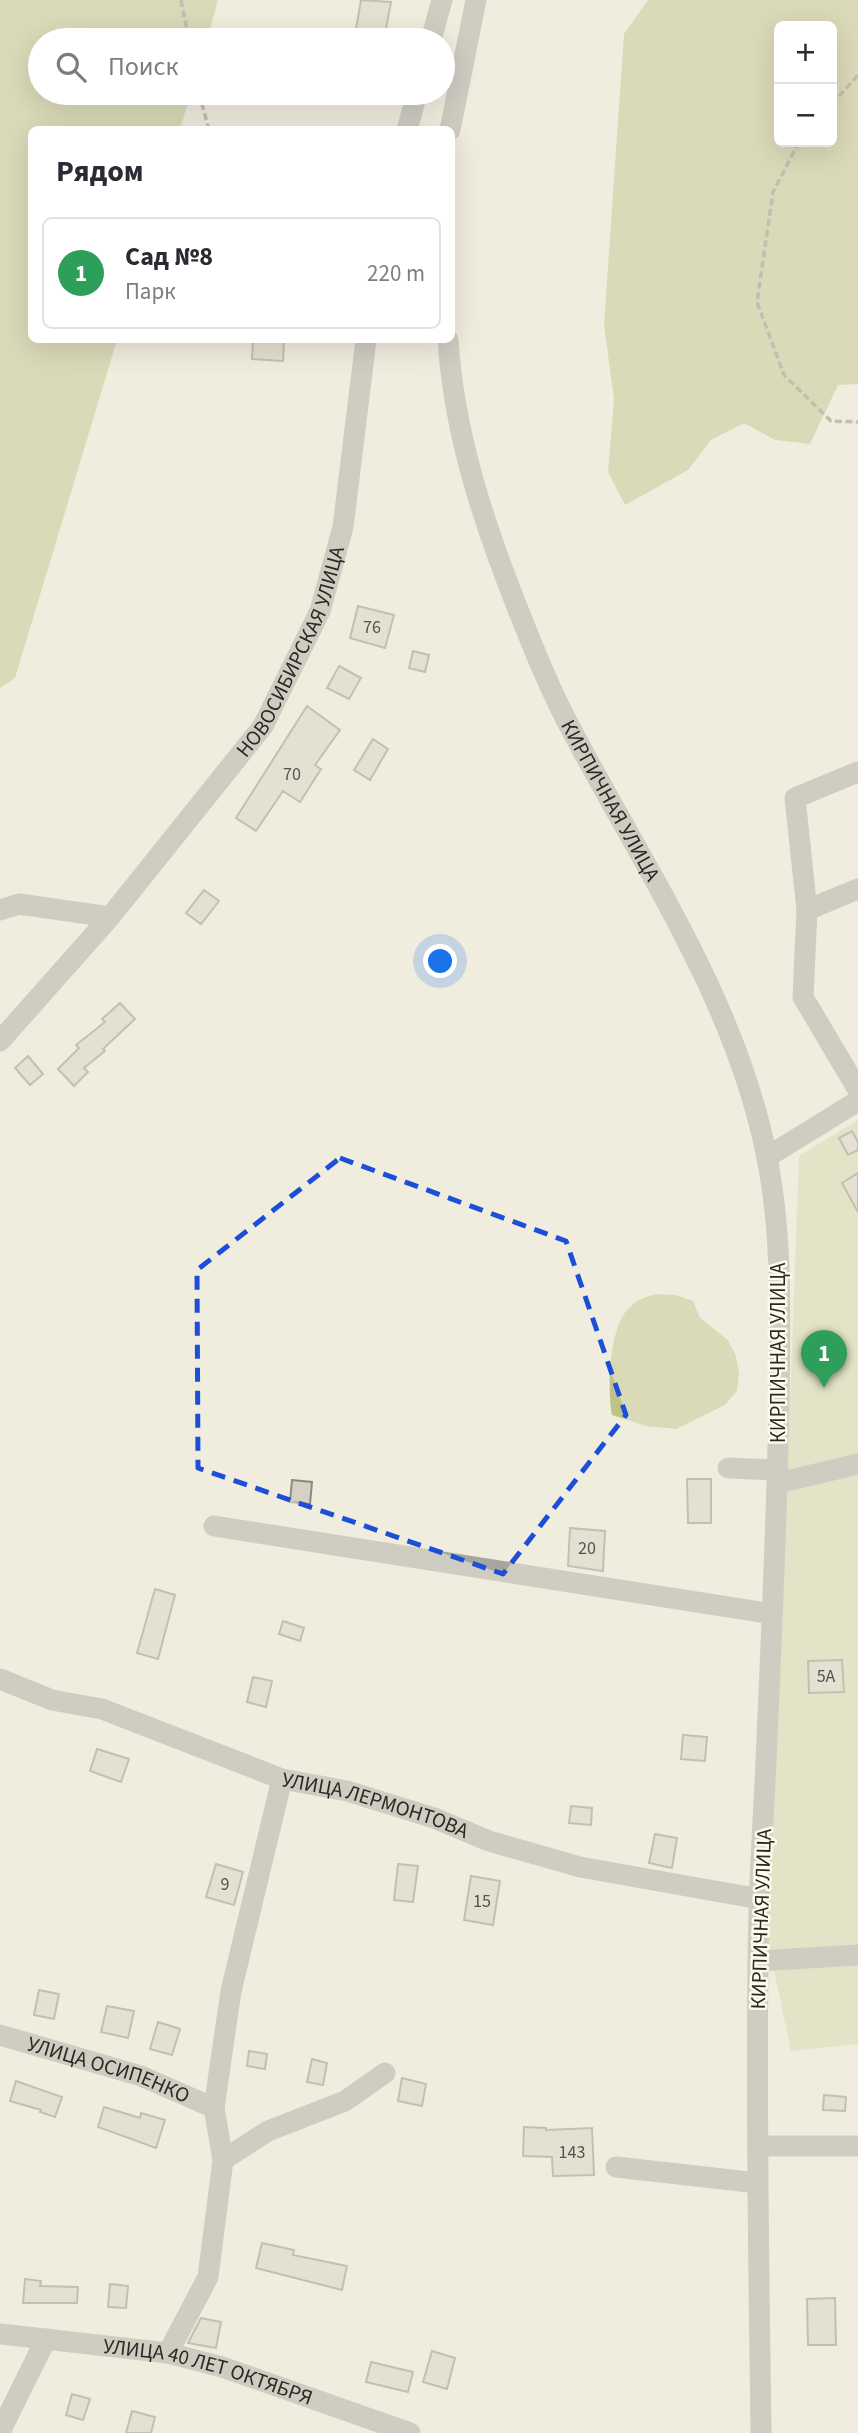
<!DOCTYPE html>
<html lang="ru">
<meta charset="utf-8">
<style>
:root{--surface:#fff;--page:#f2f2f3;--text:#2b2b33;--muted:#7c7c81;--line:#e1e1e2;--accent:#8c7e24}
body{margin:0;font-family:"Source Sans 3",sans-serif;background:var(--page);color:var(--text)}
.controls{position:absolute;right:21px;top:21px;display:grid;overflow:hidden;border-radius:10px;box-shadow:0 7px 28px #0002}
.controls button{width:63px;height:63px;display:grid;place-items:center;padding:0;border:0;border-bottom:2px solid var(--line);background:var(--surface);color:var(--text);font:35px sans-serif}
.you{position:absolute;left:441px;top:962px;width:24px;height:24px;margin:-18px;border:5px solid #fff;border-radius:50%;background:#1a73e8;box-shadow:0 0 0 10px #1a73e833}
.badge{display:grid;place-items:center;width:46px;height:46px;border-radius:50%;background:var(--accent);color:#fff;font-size:23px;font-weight:700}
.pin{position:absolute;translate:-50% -58px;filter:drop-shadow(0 2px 4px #0008)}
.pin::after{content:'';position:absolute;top:37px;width:24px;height:21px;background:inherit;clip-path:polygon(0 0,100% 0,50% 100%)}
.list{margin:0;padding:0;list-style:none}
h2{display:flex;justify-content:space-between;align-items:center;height:91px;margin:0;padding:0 28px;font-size:30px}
h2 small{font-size:23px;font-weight:400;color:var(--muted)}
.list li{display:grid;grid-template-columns:46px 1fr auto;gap:21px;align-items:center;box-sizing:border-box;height:112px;margin:0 14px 14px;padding:0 14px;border:2px solid var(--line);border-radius:10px}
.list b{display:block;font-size:26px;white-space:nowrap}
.list p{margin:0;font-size:23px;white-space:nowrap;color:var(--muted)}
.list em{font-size:23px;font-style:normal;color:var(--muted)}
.icon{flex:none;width:38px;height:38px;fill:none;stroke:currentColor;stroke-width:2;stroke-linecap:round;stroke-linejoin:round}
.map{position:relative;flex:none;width:858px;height:2433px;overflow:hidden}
.search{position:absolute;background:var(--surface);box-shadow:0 7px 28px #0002;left:28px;top:28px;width:427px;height:77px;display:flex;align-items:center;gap:18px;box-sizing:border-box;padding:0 24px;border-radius:38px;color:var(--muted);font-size:26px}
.panel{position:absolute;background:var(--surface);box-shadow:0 7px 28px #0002;left:28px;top:126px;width:427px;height:217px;border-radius:10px}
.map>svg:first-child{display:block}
.green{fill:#d3d8aa}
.forest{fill:#bec38c;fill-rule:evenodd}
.building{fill:#d5d2c4;stroke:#8c8a7d;stroke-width:2}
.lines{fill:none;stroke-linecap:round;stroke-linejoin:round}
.path{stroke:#89877d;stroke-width:3.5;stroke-dasharray:7 3.5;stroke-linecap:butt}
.minor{stroke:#a6a59f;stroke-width:21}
.marked{fill:none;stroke:#1d4ed8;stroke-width:5;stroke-dasharray:14 9;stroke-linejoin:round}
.labels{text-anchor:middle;stroke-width:5;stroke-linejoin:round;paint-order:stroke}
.number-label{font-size:18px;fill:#55534c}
.street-label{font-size:21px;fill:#2a2924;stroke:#fdfaec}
</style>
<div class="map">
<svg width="858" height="2433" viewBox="0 0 858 2433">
<rect width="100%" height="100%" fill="#f0eddf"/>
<path class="green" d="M 858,1120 L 858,2044 L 791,2051 L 767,1936 L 782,1619 L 799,1156 Z"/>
<path class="forest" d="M 0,0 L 218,0 L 207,40 L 40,40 L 40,93 L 191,93 L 180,129 L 32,130 L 32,340 L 117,340 L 15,678 L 0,688 Z
M 648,0 L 858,0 L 858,384 L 838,385 L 810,444 L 775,440 L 744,423 L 711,440 L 688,470 L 625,505 L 608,472 L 614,399 L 604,325 L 624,34 ZM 779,26 L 832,26 L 832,142 L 779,142 Z
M 656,1294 L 676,1295 L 693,1301 L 700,1318 L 728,1340 L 736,1356 L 739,1374 L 737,1391 L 725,1405 L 676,1429 L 646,1426 L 612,1415 C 607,1389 609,1329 628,1309 C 636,1300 645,1297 656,1294 Z"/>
<path class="building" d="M 361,0 L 391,2 L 385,34 L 356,29 Z
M 253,340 L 284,340 L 283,361 L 252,359 Z
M 358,606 L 394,615 L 385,648 L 350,638 Z
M 413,651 L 429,655 L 425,672 L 409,668 Z
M 339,666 L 361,678 L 349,699 L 327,688 Z
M 307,706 L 340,730 L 315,765 L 321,769 L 300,802 L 283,791 L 256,831 L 236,818 Z
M 373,739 L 388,749 L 370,780 L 354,770 Z
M 204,890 L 219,901 L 201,924 L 186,913 Z
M 120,1003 L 135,1019 L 103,1049 L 105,1051 L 84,1068 L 88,1072 L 74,1086 L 58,1069 L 79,1048 L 76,1045 L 105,1022 L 102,1019 Z
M 28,1056 L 43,1074 L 30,1085 L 15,1068 Z
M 852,1131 L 858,1142 L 858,1150 L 848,1155 L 839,1138 Z
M 858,1173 L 858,1212 L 842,1183 Z
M 687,1479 L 711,1479 L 711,1523 L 688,1523 Z
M 292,1480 L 312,1482 L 310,1504 L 290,1502 Z
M 570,1528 L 605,1531 L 603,1571 L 568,1566 Z
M 155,1589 L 175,1595 L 158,1659 L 137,1653 Z
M 283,1621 L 304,1628 L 300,1641 L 279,1634 Z
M 842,1660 L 844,1692 L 809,1693 L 808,1661 Z
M 253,1677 L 272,1681 L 266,1707 L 247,1702 Z
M 683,1735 L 707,1737 L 705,1761 L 681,1759 Z
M 97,1749 L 129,1759 L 121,1782 L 90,1771 Z
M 571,1806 L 592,1808 L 591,1825 L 569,1823 Z
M 655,1834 L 677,1838 L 672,1868 L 649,1863 Z
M 216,1864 L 243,1872 L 234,1905 L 206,1897 Z
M 398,1864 L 418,1866 L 413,1902 L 394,1900 Z
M 471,1876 L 500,1881 L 493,1925 L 464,1920 Z
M 39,1990 L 59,1994 L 54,2019 L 34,2015 Z
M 107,2006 L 134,2011 L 128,2038 L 101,2032 Z
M 158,2022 L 180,2029 L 172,2055 L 150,2049 Z
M 249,2051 L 267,2054 L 265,2069 L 247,2066 Z
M 312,2059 L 327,2063 L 323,2085 L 307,2082 Z
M 402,2078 L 426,2084 L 422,2106 L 398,2101 Z
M 16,2081 L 62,2097 L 55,2117 L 40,2112 L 41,2110 L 10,2101 Z
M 824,2095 L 846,2097 L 845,2111 L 823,2110 Z
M 104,2107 L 140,2118 L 141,2113 L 165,2120 L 156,2148 L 98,2127 Z
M 524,2127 L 546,2128 L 546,2130 L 592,2128 L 594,2175 L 553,2176 L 552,2157 L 523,2156 Z
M 262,2243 L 294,2250 L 293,2255 L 347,2266 L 342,2290 L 256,2268 Z
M 25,2279 L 41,2281 L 40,2286 L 78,2287 L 77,2303 L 23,2303 Z
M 110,2284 L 128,2286 L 126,2308 L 108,2307 Z
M 835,2298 L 836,2345 L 808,2345 L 807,2299 Z
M 201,2318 L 221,2322 L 216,2348 L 188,2343 Z
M 432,2351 L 455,2358 L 447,2389 L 423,2382 Z
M 371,2362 L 413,2372 L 408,2392 L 366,2382 Z
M 72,2394 L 90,2399 L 83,2420 L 66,2415 Z
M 132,2411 L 155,2417 L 151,2433 L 126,2433 Z"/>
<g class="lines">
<path class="path" d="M 181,0 L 189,40
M 199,93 L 209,130
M 832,104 L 858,75
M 799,142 L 773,192 L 757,302 L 784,375 L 831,421 L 858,422"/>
<g class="minor">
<path d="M 431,40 L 442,0"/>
<path d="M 407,130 L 417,93"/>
<path d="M 450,130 L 476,0"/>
<path id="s1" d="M 448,340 C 454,434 484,524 519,612 C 535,652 551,692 572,731 C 644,867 735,1000 766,1153 C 783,1235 780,1318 779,1402 C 777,1514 772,1626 767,1738 C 764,1814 758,1890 758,1966 C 756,2122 759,2277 761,2433"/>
<path d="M 858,889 L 807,910 L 803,997 L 858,1090"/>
<path d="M 0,910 L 19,904 L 110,917"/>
<path d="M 807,910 L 795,798 L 858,772"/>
<path id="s2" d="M 0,1041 L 110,917 L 263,726 L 320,611 L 343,527 L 366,340"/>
<path d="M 767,1157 L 858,1101"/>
<path d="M 728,1468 L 778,1470"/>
<path d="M 778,1483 L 858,1464"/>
<path d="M 214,1526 L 772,1614"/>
<path id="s3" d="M 0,1679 L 52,1700 L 102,1709 L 282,1779 L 347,1791 L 434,1818 L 489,1841 L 580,1867 L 760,1899"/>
<path d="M 758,1961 L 858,1955"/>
<path id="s4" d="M 0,2035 L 141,2076 L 214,2108"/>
<path d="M 758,2146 L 858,2146"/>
<path d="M 223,2160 L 268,2131 L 345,2101 L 385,2073"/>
<path d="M 616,2167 L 758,2183"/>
<path id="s5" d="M 0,2334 L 168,2353 L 222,2367 L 410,2433"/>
<path d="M 168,2353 L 208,2277 L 223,2160 L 214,2108 L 231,1991 L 282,1779"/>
<path d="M 0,2432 L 46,2339"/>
</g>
</g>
<path d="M0 0H858V2433H0ZM 340,1158 L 566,1241 L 626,1415 L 503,1574 L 198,1468 L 197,1270 Z" fill="#f0eddf" fill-opacity=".55" fill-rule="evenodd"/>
<path class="marked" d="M 340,1158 L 566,1241 L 626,1415 L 503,1574 L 198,1468 L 197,1270 Z"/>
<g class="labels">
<g class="number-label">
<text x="372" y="633">76</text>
<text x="292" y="780">70</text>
<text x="587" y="1554">20</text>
<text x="826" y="1682">5А</text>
<text x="225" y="1890">9</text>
<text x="482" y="1907">15</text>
<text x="572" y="2158">143</text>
</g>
<g class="street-label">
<text dy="7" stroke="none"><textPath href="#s2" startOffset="490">НОВОСИБИРСКАЯ УЛИЦА</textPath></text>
<text dy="7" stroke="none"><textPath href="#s1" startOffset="492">КИРПИЧНАЯ УЛИЦА</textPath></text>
<text transform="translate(778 1353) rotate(-90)" y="7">КИРПИЧНАЯ УЛИЦА</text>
<text dy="7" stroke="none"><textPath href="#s3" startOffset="397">УЛИЦА ЛЕРМОНТОВА</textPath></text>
<text transform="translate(761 1919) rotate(-88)" y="7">КИРПИЧНАЯ УЛИЦА</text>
<text dy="7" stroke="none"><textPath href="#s4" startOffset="114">УЛИЦА ОСИПЕНКО</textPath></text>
<text dy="7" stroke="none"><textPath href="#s5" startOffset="212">УЛИЦА 40 ЛЕТ ОКТЯБРЯ</textPath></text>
</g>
</g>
</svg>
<div class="controls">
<button>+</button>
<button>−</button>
</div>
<div class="you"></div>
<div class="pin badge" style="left:824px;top:1388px;background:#2e9e5b">1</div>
<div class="search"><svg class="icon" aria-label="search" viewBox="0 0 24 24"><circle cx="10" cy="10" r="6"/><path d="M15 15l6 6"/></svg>Поиск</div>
<section class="panel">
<h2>Рядом<small></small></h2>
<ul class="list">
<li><span class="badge" style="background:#2e9e5b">1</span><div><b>Сад №8</b><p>Парк</p></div><em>220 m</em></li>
</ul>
</section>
</div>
